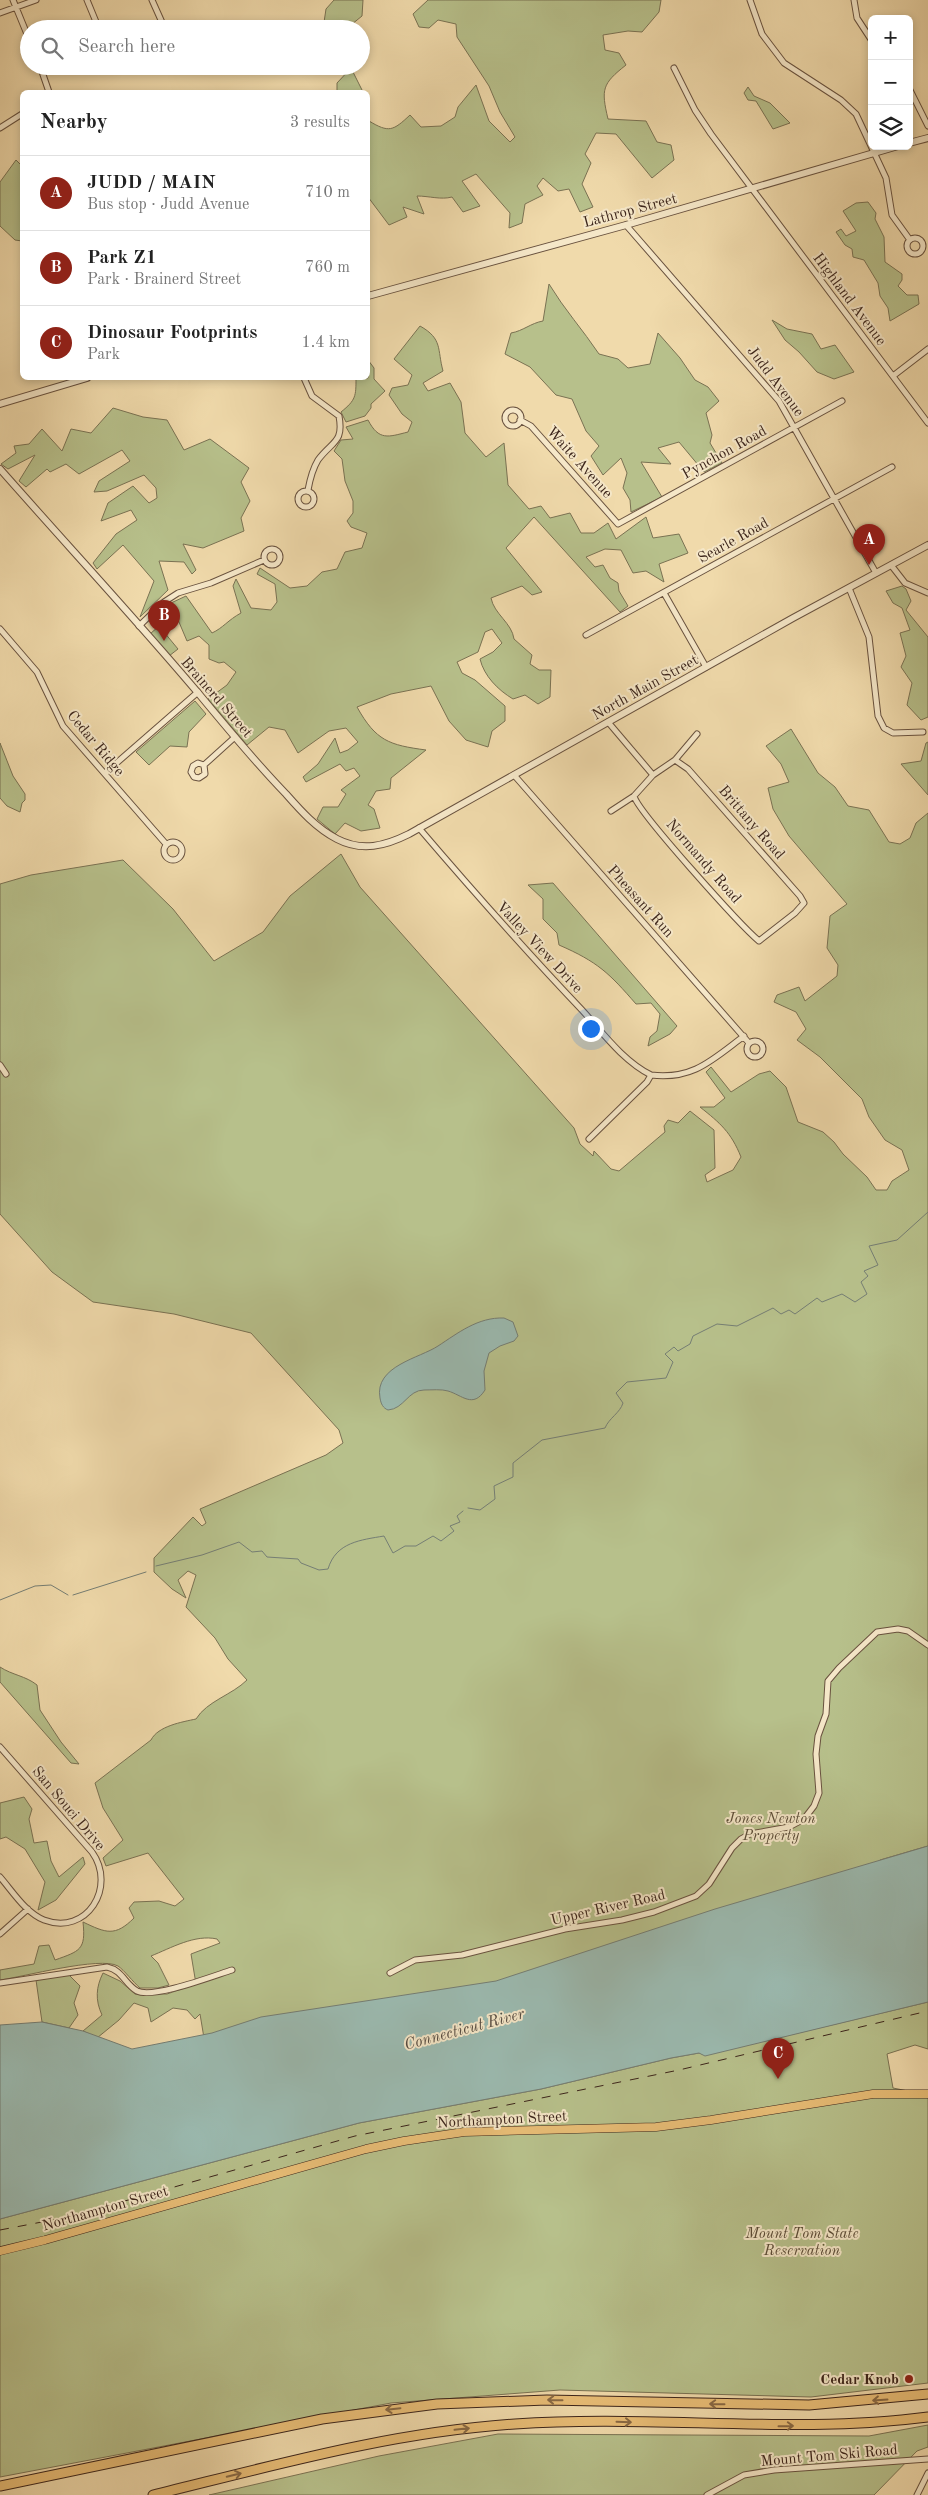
<!DOCTYPE html>
<meta charset="utf-8">
<style>
:root{--surface:#fff;--page:#f2f2f2;--text:#222;--muted:#767676;--line:#e0e0e0;--accent:#8f2418}
body{margin:0;font-family:"Old Standard TT",serif;background:var(--page);color:var(--text)}
.controls{position:absolute;right:15px;top:15px;display:grid;overflow:hidden;border-radius:8px;box-shadow:0 2px 8px #0003}
.controls button{width:45px;height:45px;display:grid;place-items:center;padding:0;border:0;border-bottom:1px solid var(--line);background:var(--surface);color:var(--text);font:25px sans-serif}
.you{position:absolute;left:590px;top:1028px;width:18px;height:18px;margin:-12px;border:4px solid #fff;border-radius:50%;background:#1a73e8;box-shadow:0 0 0 8px #1a73e833}
.badge{display:grid;place-items:center;width:32px;height:32px;border-radius:50%;background:var(--accent);color:#fff;font-size:16px;font-weight:700}
.pin{position:absolute;translate:-50% -41px;filter:drop-shadow(0 1px 2px #0008)}
.pin::after{content:'';position:absolute;top:26px;width:18px;height:15px;background:inherit;clip-path:polygon(0 0,100% 0,50% 100%)}
.list{margin:0;padding:0;list-style:none}
h2{display:flex;justify-content:space-between;align-items:center;height:65px;margin:0;padding:0 20px;font-size:21px}
h2 small{font-size:16px;font-weight:400;color:var(--muted)}
.list li{display:grid;grid-template-columns:32px 1fr auto;gap:15px;align-items:center;box-sizing:border-box;height:75px;padding:0 20px;border-top:1px solid var(--line)}
.list b{display:block;font-size:19px;white-space:nowrap}
.list p{margin:0;font-size:16px;white-space:nowrap;color:var(--muted)}
.list em{font-size:16px;font-style:normal;color:var(--muted)}
.icon{flex:none;width:28px;height:28px;fill:none;stroke:currentColor;stroke-width:2;stroke-linecap:round;stroke-linejoin:round}
.map{position:relative;flex:none;width:928px;height:2495px;overflow:hidden}
.search{position:absolute;background:var(--surface);box-shadow:0 2px 8px #0003;left:20px;top:20px;width:350px;height:55px;display:flex;align-items:center;gap:12px;box-sizing:border-box;padding:0 18px;border-radius:28px;color:var(--muted);font-size:19px}
.panel{position:absolute;background:var(--surface);box-shadow:0 2px 8px #0003;left:20px;top:90px;width:350px;height:290px;border-radius:8px}
.map>svg:first-child{display:block}
.green{fill:#b7c08b;stroke:#7a7253}
.water{fill:#9bbab0;stroke:#757e74}
.lines{fill:none;stroke-linecap:round;stroke-linejoin:round}
.stream{stroke:#757e74;stroke-width:1}
.minor-casing{stroke:#69523f;stroke-width:7}
.tertiary-casing{stroke:#69523f;stroke-width:8}
.primary-casing{stroke:#3c251b;stroke-width:9}
.motorway-casing{stroke:#3c251b;stroke-width:11}
.minor{stroke:#f5e7c8;stroke-width:5}
.tertiary{stroke:#f5e7c8;stroke-width:6}
.primary{stroke:#e8bd76;stroke-width:8}
.motorway{stroke:#e8bd76;stroke-width:9}
.rail{stroke:#3c251b;stroke-width:1;stroke-dasharray:9 9;stroke-linecap:butt}
.oneway{stroke:#896944}
.poi-dot{fill:#8f2418;stroke:#f5e7c8;stroke-width:2}
.labels{text-anchor:middle;stroke-width:4;stroke-linejoin:round;paint-order:stroke}
.street-label{font-size:15px;fill:#3c251b;stroke:#f5e7c8}
.park-label{font-size:15px;font-style:italic;fill:#5b4c37;stroke:#f5e7c8}
.poi-label{font-size:15px;font-weight:bold;fill:#3c251b;stroke:#f5e7c8;text-anchor:end}
.water-label{font-size:16px;font-style:italic;fill:#544a40;stroke:#f5e7c8}
</style>
<div class="map">
<svg width="928" height="2495" viewBox="0 0 928 2495">
<rect width="100%" height="100%" fill="#f0daab"/>
<filter id="stains"><feTurbulence type="fractalNoise" baseFrequency=".004" numOctaves="4"/><feColorMatrix values="0 0 0 0 .2 0 0 0 0 .09 0 0 0 0 .02 0 0 0 .5 -.17"/></filter>
<radialGradient id="worn" r=".72"><stop offset=".6" stop-color="#630" stop-opacity="0"/><stop offset="1" stop-color="#630" stop-opacity=".3"/></radialGradient>
<path class="green" d="M 334,0 L 363,0 L 362,16 L 346,29 L 323,29 L 326,9 Z
M 428,0 L 661,0 L 659,12 L 642,32 L 628,31 L 603,35 L 605,50 L 619,53 L 626,65 C 602,84 601,89 608,119 L 646,121 L 657,142 L 671,145 L 674,160 L 652,178 L 616,134 L 596,133 L 585,154 L 591,163 L 582,184 L 593,207 L 580,212 L 569,189 L 558,191 L 543,178 L 537,186 L 543,195 L 525,204 L 522,223 L 509,228 L 510,213 L 476,174 L 462,181 L 480,206 L 463,212 L 452,197 C 441,200 429,196 417,196 L 424,214 L 403,207 L 407,217 L 389,225 L 368,197 L 369,121 C 389,133 393,131 410,115 L 421,127 L 441,126 L 455,117 L 458,107 L 476,85 L 489,121 L 510,142 L 515,137 L 500,112 L 489,86 L 457,37 L 456,24 L 438,20 L 429,28 L 419,27 L 413,14 Z
M 351,68 L 363,92 L 337,92 L 337,83 Z
M 748,87 L 754,96 L 770,103 L 790,123 L 773,129 L 756,101 L 748,100 L 744,93 Z
M 16,160 L 22,166 L 22,241 L 15,240 L 0,226 L 0,182 Z
M 868,202 L 876,213 L 875,219 L 884,237 L 885,262 L 902,274 L 902,280 L 898,286 L 907,295 L 918,295 L 919,304 L 890,321 L 888,308 L 880,296 L 878,283 L 864,260 L 853,257 L 852,249 L 845,245 L 836,232 L 841,229 L 846,236 L 856,231 L 843,211 L 856,203 Z
M 549,284 C 564,309 583,330 599,354 L 618,359 L 628,368 L 650,364 L 658,333 L 680,358 L 695,380 L 708,387 L 719,401 L 706,413 L 712,435 L 710,443 L 722,463 L 704,472 L 679,442 L 658,448 L 671,464 L 641,462 L 662,497 L 631,512 L 630,500 L 623,488 L 627,473 L 621,458 L 603,475 L 591,456 L 599,446 L 586,431 L 572,399 L 556,395 L 530,367 L 505,354 L 511,333 C 523,331 531,323 543,321 Z
M 772,320 L 787,329 L 812,334 L 821,349 L 835,345 L 854,372 L 834,379 L 817,372 L 799,352 L 785,340 Z
M 420,326 C 443,339 437,349 443,371 L 423,383 L 428,391 L 450,383 L 461,402 L 465,433 L 486,457 L 504,443 L 508,485 L 529,509 L 541,506 L 550,518 L 570,513 L 581,533 L 594,533 L 608,523 L 616,539 L 646,517 L 653,538 L 679,534 L 688,553 L 659,564 L 664,582 L 646,571 L 633,573 L 621,550 L 605,549 L 586,557 L 595,567 L 603,565 L 610,578 L 618,583 L 619,591 L 628,606 L 620,612 L 534,517 L 506,548 L 542,592 L 532,595 L 522,586 L 491,598 C 494,614 512,623 514,639 L 532,655 L 530,664 L 539,670 L 551,670 L 550,697 L 538,704 L 525,695 L 513,699 C 498,690 484,676 480,659 L 493,652 L 502,643 L 492,629 L 485,632 L 478,652 L 457,662 L 462,673 L 475,680 L 505,706 L 505,721 L 492,731 L 488,747 L 466,740 L 449,721 L 431,686 L 391,694 L 357,707 C 376,741 389,745 426,750 L 391,778 L 390,789 L 376,791 L 368,805 L 374,809 L 380,828 L 361,831 L 345,823 L 335,834 L 317,819 L 323,807 L 338,807 L 346,794 L 341,790 L 360,776 L 354,768 L 346,771 L 340,764 L 306,782 L 303,777 L 318,764 L 335,738 L 340,753 L 348,750 L 358,742 L 346,728 L 329,731 L 298,753 L 285,730 L 269,727 L 247,745 L 208,699 L 227,685 L 236,672 L 224,662 L 219,663 L 209,659 L 209,645 L 199,636 L 187,641 L 176,615 L 169,608 L 172,606 L 171,603 L 186,596 L 212,633 C 223,628 228,620 241,613 L 233,586 L 236,579 L 251,608 L 271,610 L 277,602 L 275,584 L 257,574 L 260,568 L 290,588 L 307,586 L 322,572 L 337,569 L 345,552 L 362,548 L 367,533 L 351,527 L 347,521 L 353,513 L 353,501 L 345,481 L 342,459 L 334,451 L 341,440 L 353,439 L 346,427 L 368,420 C 379,441 388,437 408,432 L 412,422 L 402,414 L 389,395 L 392,388 L 408,385 L 412,375 L 394,359 Z
M 368,360 L 374,368 L 374,379 L 385,391 L 371,404 L 371,408 L 365,416 L 346,422 L 341,412 C 356,400 356,396 356,378 L 368,378 Z
M 113,408 L 143,417 L 167,420 L 184,450 L 210,439 L 249,468 L 241,482 L 250,501 L 241,518 L 244,531 L 203,548 L 183,544 L 196,570 L 192,574 L 184,562 L 159,561 L 168,590 L 140,617 L 154,581 L 123,545 L 97,569 L 93,563 L 116,534 L 137,520 L 131,510 L 101,521 L 108,503 L 133,486 L 149,503 L 157,498 L 156,488 L 144,475 L 107,491 L 94,492 L 99,481 L 130,461 L 122,450 L 79,474 L 66,464 L 50,472 L 47,469 L 26,487 L 19,481 L 35,455 L 8,469 L 1,464 L 16,453 L 14,446 L 29,444 L 42,429 L 62,451 L 71,429 L 91,433 Z
M 902,586 L 906,589 L 911,601 L 906,610 L 928,637 L 928,717 L 921,720 L 907,705 L 912,683 L 901,667 L 906,656 L 900,633 L 910,630 L 902,608 L 893,603 L 886,591 Z
M 159,626 L 178,649 L 169,656 L 150,634 Z
M 195,701 L 206,714 L 189,732 L 187,747 L 170,746 L 149,765 L 136,752 Z
M 791,729 L 818,773 L 835,787 L 848,806 L 869,810 L 889,842 L 900,844 L 910,838 L 916,823 L 928,813 L 928,1846 L 880,1860 L 893,1885 L 462,2005 L 205,2044 L 200,2014 L 195,2019 L 187,2010 L 173,2008 L 151,2022 L 148,2008 L 134,2003 L 119,2020 L 97,2038 L 83,2031 L 102,2015 C 95,2000 96,1987 103,1973 L 120,1981 L 135,1994 L 167,1994 L 196,1984 L 191,1954 L 220,1943 L 217,1939 C 195,1934 171,1948 151,1956 L 158,1963 L 169,1985 L 158,1988 L 140,1988 C 133,1982 124,1970 118,1966 C 100,1956 23,1977 0,1980 L 0,1970 L 34,1964 L 39,1946 L 49,1945 L 55,1960 C 80,1951 86,1950 83,1922 C 106,1933 115,1937 134,1918 L 129,1908 L 134,1902 L 159,1901 L 175,1906 L 184,1899 L 148,1853 L 106,1866 L 103,1858 L 123,1840 L 103,1808 L 95,1783 L 151,1740 C 158,1726 182,1722 196,1719 C 207,1701 232,1695 247,1680 L 228,1659 L 215,1638 L 186,1607 L 196,1575 L 188,1571 L 178,1580 L 186,1598 L 172,1589 L 154,1572 L 154,1558 L 193,1517 L 202,1526 L 206,1523 L 200,1509 L 326,1455 L 343,1443 L 339,1430 L 251,1333 L 174,1314 L 93,1302 L 52,1272 L 0,1214 L 0,884 L 31,875 L 123,860 L 173,909 L 214,961 L 263,932 L 290,896 L 341,854 L 360,887 L 574,1128 L 580,1144 L 593,1156 L 594,1151 L 611,1169 L 619,1171 L 665,1132 L 664,1126 L 668,1120 L 678,1123 L 690,1111 L 714,1130 L 715,1168 L 705,1175 L 707,1182 L 733,1170 L 741,1157 C 731,1132 720,1123 700,1107 L 714,1107 L 725,1098 L 706,1072 L 711,1067 L 731,1092 L 759,1074 L 770,1071 L 786,1087 L 798,1122 L 823,1132 L 834,1142 L 843,1154 L 867,1177 L 876,1190 L 887,1190 L 892,1181 L 909,1170 L 902,1150 L 885,1140 L 869,1117 L 862,1099 L 820,1057 L 797,1040 L 806,1029 L 796,1012 L 774,1002 L 777,995 L 799,987 L 805,1001 L 837,976 L 838,965 L 827,948 L 830,916 L 847,904 L 789,836 L 773,809 L 768,788 L 789,782 L 781,764 L 766,746 Z
M 928,742 L 928,795 L 901,764 L 921,761 L 926,743 Z
M 0,743 L 13,776 L 25,794 L 25,800 L 22,803 L 20,812 L 7,806 L 0,798 Z
M 553,883 L 677,1026 L 670,1034 L 648,1046 L 650,1037 L 657,1031 L 660,1014 L 651,1003 L 636,1004 C 609,973 598,962 559,945 L 557,933 L 543,919 L 543,899 L 528,885 Z
M 0,1667 C 12,1675 26,1676 37,1685 L 40,1710 L 61,1742 L 79,1764 L 71,1763 L 0,1682 Z
M 24,1797 L 32,1809 L 29,1819 L 34,1843 L 47,1841 L 51,1861 L 59,1877 L 83,1857 L 85,1864 L 56,1900 L 38,1910 L 45,1882 L 25,1849 L 6,1837 L 0,1839 L 0,1803 Z
M 69,1975 L 80,1986 L 74,2003 L 78,2015 L 69,2028 L 42,2022 L 36,1980 Z
M 928,2002 L 928,2049 L 915,2045 L 887,2054 L 893,2088 L 928,2095 L 928,2383 L 811,2397 L 560,2390 L 391,2403 L 0,2477 L 0,2219 L 359,2123 L 541,2089 L 671,2058 L 699,2053 L 705,2055 Z
M 928,2425 L 928,2447 L 917,2451 L 874,2495 L 209,2495 L 379,2456 L 498,2434 L 869,2436 Z"/>
<path class="water" d="M 504,1318 L 513,1322 L 518,1336 L 514,1341 L 500,1346 L 489,1353 L 484,1371 L 485,1390 C 473,1409 462,1395 448,1391 C 442,1389 431,1390 424,1390 C 408,1390 404,1409 388,1410 C 383,1408 381,1404 380,1398 C 374,1366 420,1358 438,1346 C 458,1333 478,1317 504,1318 Z
M 928,1846 L 928,2002 L 705,2056 L 699,2053 L 671,2058 L 541,2089 L 359,2123 L 0,2219 L 0,2025 L 42,2022 L 83,2031 L 132,2049 L 212,2033 L 261,2017 L 496,1981 L 715,1909 Z"/>
<g class="lines">
<path class="stream" d="M 468,1508 L 480,1510 L 495,1499 L 494,1486 L 513,1477 L 513,1463 L 542,1440 L 605,1428 C 609,1418 620,1413 623,1403 L 616,1393 L 627,1382 L 666,1378 L 673,1362 L 665,1354 L 674,1347 L 678,1351 L 690,1344 L 693,1336 L 717,1324 L 737,1326 L 773,1308 L 781,1314 L 789,1310 L 795,1314 L 817,1298 L 822,1302 L 842,1294 L 855,1302 L 867,1294 L 861,1282 L 868,1276 L 864,1271 L 878,1265 L 869,1246 L 897,1240 L 928,1212
M 156,1566 L 202,1555 L 239,1542 L 252,1552 L 262,1551 L 267,1557 L 298,1559 L 301,1563 L 319,1570 L 328,1569 C 336,1542 361,1540 384,1536 L 393,1553 L 405,1546 L 416,1546 L 433,1536 L 441,1541 L 454,1531 L 450,1526 L 460,1522 L 457,1516 L 463,1511
M 73,1595 L 146,1572
M 0,1600 L 35,1586 L 51,1585 L 68,1595"/>
<g class="minor-casing">
<path id="minor" d="M 13,0 L 29,39
M 87,0 L 99,29
M 152,0 L 165,29
M 750,0 L 762,34 L 784,63 L 841,100 L 856,114 L 886,178 L 892,215 L 910,240
M 854,0 L 857,18 L 872,41
M 0,13 L 36,0
M 40,66 L 49,92
M 171,66 L 177,68 L 181,66
M 674,68 L 695,110 L 711,134 L 928,423
M 909,88 L 928,126
M 0,128 L 22,114
M 626,225 L 779,401 L 876,573
M907 246a8 8 0 1 1 16 0a8 8 0 1 1-16 0Z
M 893,376 L 928,349
M 304,378 L 312,396 L 339,416 C 344,443 332,441 318,460 C 312,470 310,479 308,490
M505 418a8 8 0 1 1 16 0a8 8 0 1 1-16 0Z
M 520,420 L 531,426 L 618,524 L 842,401
M298 499a8 8 0 1 1 16 0a8 8 0 1 1-16 0Z
M264 557a8 8 0 1 1 16 0a8 8 0 1 1-16 0Z
M 891,565 L 905,583 L 928,593
M 849,588 L 869,637 L 878,716 L 884,728 L 893,733 L 923,732
M 664,593 L 706,667
M 139,626 L 164,602 L 178,593 L 211,583 L 264,560
M 0,629 L 37,672 L 63,726 L 166,844
M 586,635 L 892,467
M 608,722 L 653,775
M 204,765 L 205,774 L 199,778 L 194,777 L 191,772 L 193,766 L 198,763 L 204,765 L 235,737
M 105,773 L 198,692
M 514,775 L 749,1043
M 634,796 C 638,812 741,926 759,941 L 795,913 L 804,903 L 800,896 L 688,769 L 675,760
M 611,811 L 634,796 L 653,775 L 675,760 L 697,734
M 419,828 C 472,890 526,951 582,1010 C 602,1032 623,1061 651,1075
M164 851a9 9 0 1 1 18 0a9 9 0 1 1-18 0Z
M747 1049a8 8 0 1 1 16 0a8 8 0 1 1-16 0Z
M 0,1065 L 6,1074
M 589,1139 L 647,1082 L 651,1075 C 693,1080 712,1060 744,1036
M 0,1747 L 92,1852 C 117,1887 87,1936 44,1920 C 26,1913 13,1892 0,1877
M 0,1934 L 28,1909
M 390,1973 L 415,1960 L 462,1955 L 565,1929 L 622,1920 L 654,1912 L 696,1896 L 709,1884 L 732,1848 L 741,1839 L 750,1834 L 789,1827 L 804,1819 L 814,1806 L 819,1793 L 816,1754 L 818,1736 L 826,1714 L 828,1681 L 839,1668 L 877,1632 L 898,1629 L 908,1631 L 928,1645
M 0,1983 L 107,1967 C 122,1970 125,1984 137,1991 C 153,1999 213,1976 232,1970
M 707,2495 L 744,2475 L 774,2470 L 928,2459
M 917,2495 L 928,2473"/>
</g>
<g class="tertiary-casing">
<path id="tertiary" d="M 909,143 L 928,138
M 368,296 L 626,225 L 898,146
M 0,404 L 87,378
M 0,469 C 66,544 134,617 199,694 C 227,728 255,762 286,794 C 301,811 316,828 337,839 C 362,852 385,846 409,834 L 793,618 L 928,545"/>
</g>
<g class="primary-casing">
<path id="primary" d="M 0,2251 L 45,2240 L 366,2149 L 404,2141 L 464,2132 L 656,2127 L 711,2120 L 873,2094 L 928,2094"/>
</g>
<g class="motorway-casing">
<path id="motorway" d="M 0,2486 L 322,2419 L 437,2404 L 547,2400 L 809,2405 L 928,2394
M 153,2495 C 272,2466 392,2432 515,2424 C 653,2414 791,2435 928,2417"/>
</g>
<use href="#minor" class="minor"/>
<use href="#tertiary" class="tertiary"/>
<use href="#primary" class="primary"/>
<use href="#motorway" class="motorway"/>
<path class="rail" d="M 0,2230 L 68,2217 L 355,2136 L 679,2070 L 928,2011"/>
</g>
<defs><path id="oneway-shaft" d="M-6 0H5M1.5-3L5.5 0L1.5 3" fill="none" stroke-width="1.6" stroke-linecap="round" stroke-linejoin="round" transform="scale(1.25)"/></defs>
<g class="oneway">
<use href="#oneway-shaft" transform="translate(555 2400) rotate(-179)"/>
<use href="#oneway-shaft" transform="translate(880 2400) rotate(176)"/>
<use href="#oneway-shaft" transform="translate(717 2404) rotate(-179)"/>
<use href="#oneway-shaft" transform="translate(393 2409) rotate(174)"/>
<use href="#oneway-shaft" transform="translate(624 2422) rotate(2)"/>
<use href="#oneway-shaft" transform="translate(786 2426) rotate(-1)"/>
<use href="#oneway-shaft" transform="translate(462 2429) rotate(-6)"/>
<use href="#oneway-shaft" transform="translate(234 2475) rotate(-14)"/>
</g>
<circle class="poi-dot" cx="909" cy="2379" r="5"/>
<g class="labels">
<g class="street-label">
<text transform="translate(630 210) rotate(-15)" y="5">Lathrop Street</text>
<text transform="translate(850 299) rotate(53)" y="5">Highland Avenue</text>
<text transform="translate(776 381) rotate(53)" y="5">Judd Avenue</text>
<text transform="translate(724 452) rotate(-29)" y="5">Pynchon Road</text>
<text transform="translate(580 462) rotate(48)" y="5">Waite Avenue</text>
<text transform="translate(733 540) rotate(-29)" y="5">Searle Road</text>
<text transform="translate(645 687) rotate(-29)" y="5">North Main Street</text>
<text transform="translate(217 697) rotate(49)" y="5">Brainerd Street</text>
<text transform="translate(96 743) rotate(50)" y="5">Cedar Ridge</text>
<text transform="translate(752 822) rotate(49)" y="5">Brittany Road</text>
<text transform="translate(704 861) rotate(49)" y="5">Normandy Road</text>
<text transform="translate(641 901) rotate(48)" y="5">Pheasant Run</text>
<text transform="translate(540 947) rotate(47)" y="5">Valley View Drive</text>
<text transform="translate(69 1808) rotate(50)" y="5">San Souci Drive</text>
<text transform="translate(608 1907) rotate(-13)" y="5">Upper River Road</text>
<text transform="translate(502 2119) rotate(-3)" y="5">Northampton Street</text>
<text transform="translate(105 2208) rotate(-16)" y="5">Northampton Street</text>
<text transform="translate(829 2455) rotate(-5)" y="5">Mount Tom Ski Road</text>
</g>
<g class="park-label">
<text x="771" y="1823">Jones Newton<tspan x="771" dy="17">Property</tspan></text>
<text x="802" y="2238">Mount Tom State<tspan x="802" dy="17">Reservation</tspan></text>
</g>
<g class="poi-label">
<text x="899" y="2384">Cedar Knob</text>
</g>
<g class="water-label">
<text transform="translate(464 2028) rotate(-15)" y="6">Connecticut River</text>
</g>
</g>
<rect width="100%" height="100%" filter="url(#stains)"/>
<rect width="100%" height="100%" fill="url(#worn)"/>
</svg>
<div class="controls">
<button>+</button>
<button>−</button>
<button><svg class="icon" aria-label="layers" viewBox="0 0 24 24"><path d="M12 4l9 5-9 5-9-5zM3 14l9 5 9-5"/></svg></button>
</div>
<div class="you"></div>
<div class="pin badge" style="left:869px;top:565px">A</div>
<div class="pin badge" style="left:164px;top:641px">B</div>
<div class="pin badge" style="left:778px;top:2079px">C</div>
<div class="search"><svg class="icon" aria-label="search" viewBox="0 0 24 24"><circle cx="10" cy="10" r="6"/><path d="M15 15l6 6"/></svg>Search here</div>
<section class="panel">
<h2>Nearby<small>3 results</small></h2>
<ul class="list">
<li><span class="badge">A</span><div><b>JUDD / MAIN</b><p>Bus stop · Judd Avenue</p></div><em>710 m</em></li>
<li><span class="badge">B</span><div><b>Park Z1</b><p>Park · Brainerd Street</p></div><em>760 m</em></li>
<li><span class="badge">C</span><div><b>Dinosaur Footprints</b><p>Park</p></div><em>1.4 km</em></li>
</ul>
</section>
</div>
